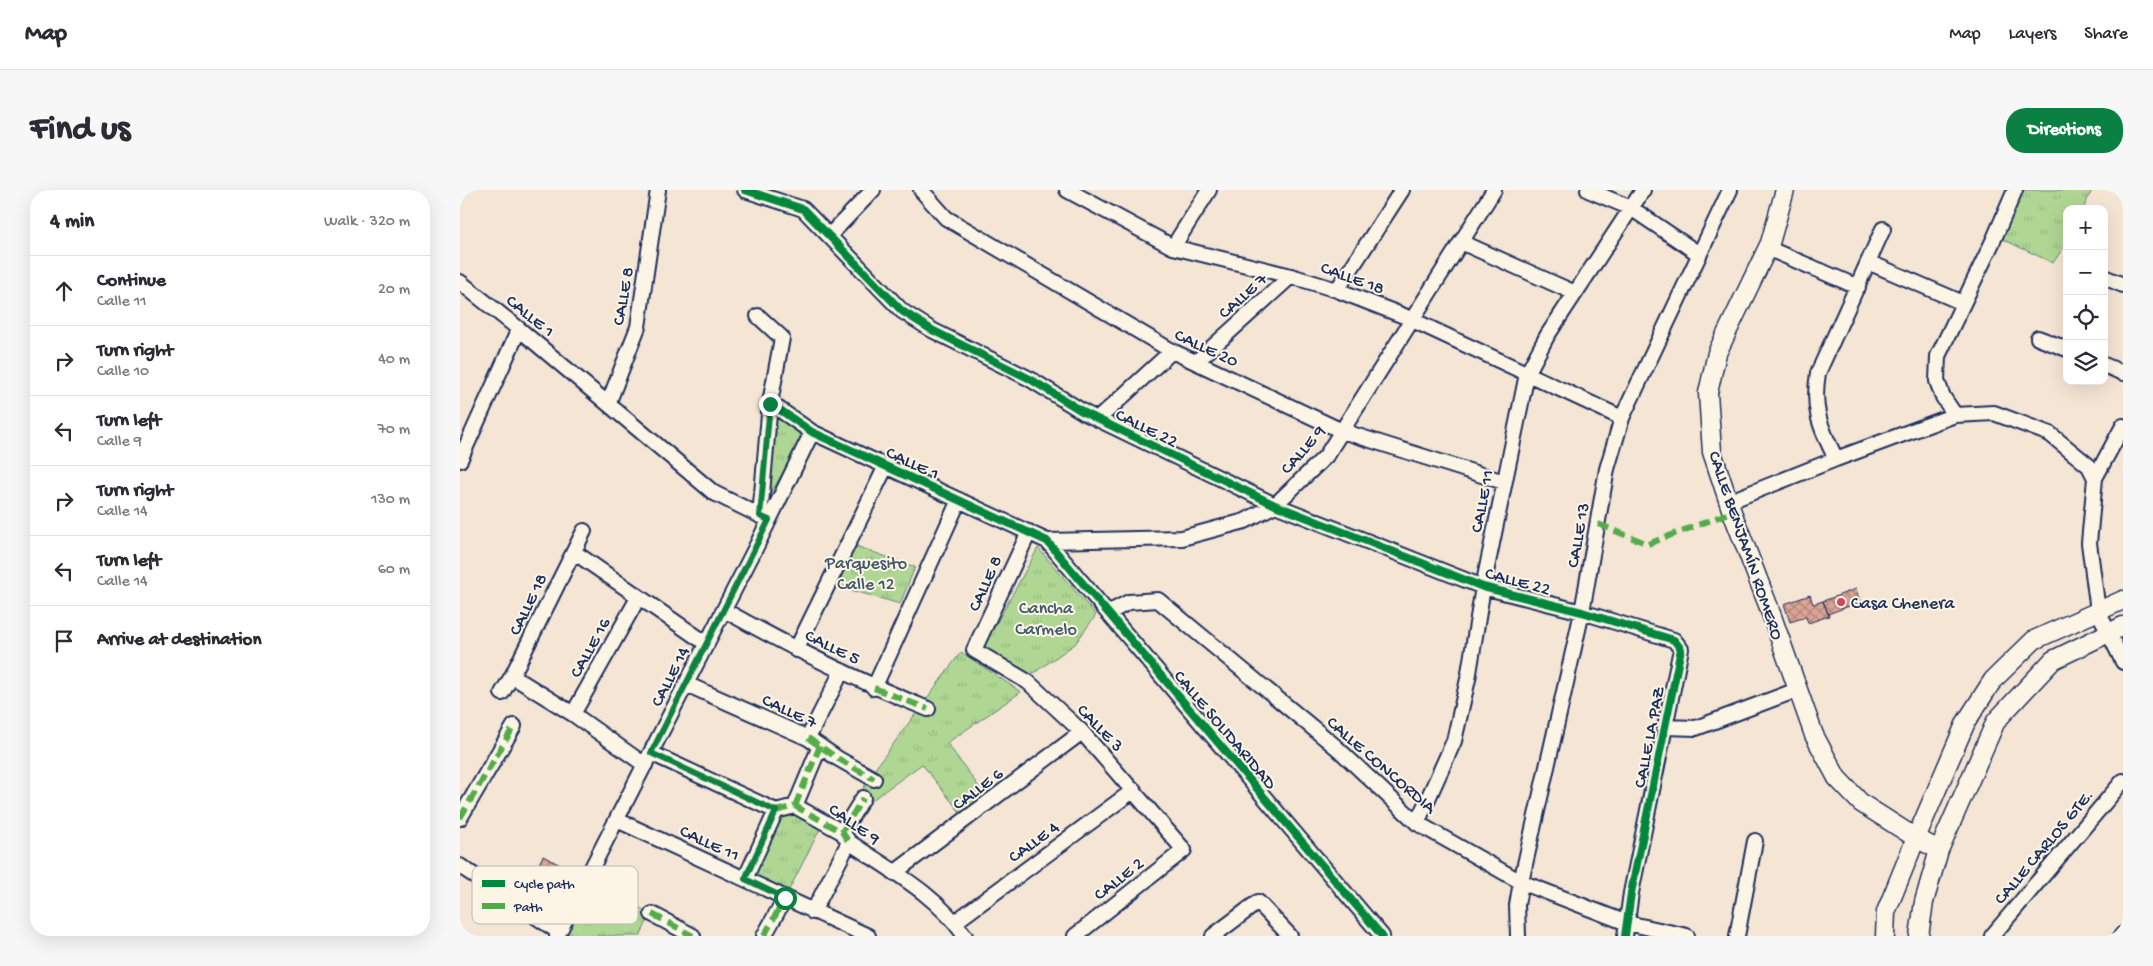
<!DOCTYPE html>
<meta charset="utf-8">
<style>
:root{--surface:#fff;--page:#f7f7f7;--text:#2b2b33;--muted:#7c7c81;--line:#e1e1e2;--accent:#0b8043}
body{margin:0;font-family:"Gochi Hand",sans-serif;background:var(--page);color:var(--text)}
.controls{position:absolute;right:15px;top:15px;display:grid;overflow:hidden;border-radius:10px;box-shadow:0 5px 20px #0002}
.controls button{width:45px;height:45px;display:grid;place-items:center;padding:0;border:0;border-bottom:1px solid var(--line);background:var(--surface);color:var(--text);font:25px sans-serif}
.stop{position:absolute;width:15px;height:15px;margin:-11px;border:4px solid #0b8043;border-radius:50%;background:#fff}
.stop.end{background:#0b8043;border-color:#fff;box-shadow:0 1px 5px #0008}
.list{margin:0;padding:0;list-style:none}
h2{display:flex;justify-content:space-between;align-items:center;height:65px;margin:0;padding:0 20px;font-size:21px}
h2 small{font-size:16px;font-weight:400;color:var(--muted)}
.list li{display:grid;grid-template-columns:32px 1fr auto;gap:15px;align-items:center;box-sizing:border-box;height:70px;padding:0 20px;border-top:1px solid var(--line)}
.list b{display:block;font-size:19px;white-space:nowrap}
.list p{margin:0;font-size:16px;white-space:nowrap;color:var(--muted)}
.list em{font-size:16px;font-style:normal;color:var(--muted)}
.icon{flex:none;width:28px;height:28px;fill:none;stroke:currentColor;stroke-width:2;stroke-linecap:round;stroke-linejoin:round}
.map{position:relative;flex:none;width:1663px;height:746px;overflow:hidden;border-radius:20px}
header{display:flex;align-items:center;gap:30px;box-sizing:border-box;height:70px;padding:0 25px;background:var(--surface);border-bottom:1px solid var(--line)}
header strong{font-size:24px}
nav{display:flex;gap:28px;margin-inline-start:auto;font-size:18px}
.intro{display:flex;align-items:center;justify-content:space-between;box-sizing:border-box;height:120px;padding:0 30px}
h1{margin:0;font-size:35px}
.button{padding:12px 22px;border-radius:20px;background:var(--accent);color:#fff;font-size:18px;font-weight:700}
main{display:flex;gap:30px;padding:0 30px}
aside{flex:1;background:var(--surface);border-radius:20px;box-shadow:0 5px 20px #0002}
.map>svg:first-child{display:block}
.park{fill:url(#park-tufts);stroke:#658378}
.building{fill:url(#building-cross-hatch);stroke:#1b2f5e}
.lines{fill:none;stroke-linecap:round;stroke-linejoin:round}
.minor-casing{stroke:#1b2f5e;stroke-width:18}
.tertiary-casing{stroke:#1b2f5e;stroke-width:21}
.minor{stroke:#fcf5e5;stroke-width:14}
.tertiary{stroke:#fcf5e5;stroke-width:18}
.quiet{stroke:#52ab49;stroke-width:6;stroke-dasharray:12 6;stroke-linecap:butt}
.cycleway-casing{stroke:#fcf5e5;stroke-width:11}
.cycleway{stroke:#00873e;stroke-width:8}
.route{stroke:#0b8043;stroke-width:6}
.poi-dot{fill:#d1495b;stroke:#fcf5e5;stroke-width:2}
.labels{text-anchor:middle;stroke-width:4;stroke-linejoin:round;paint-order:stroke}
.street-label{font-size:18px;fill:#1b2f5e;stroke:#fcf5e5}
.park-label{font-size:18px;fill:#40596b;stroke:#fcf5e5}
.poi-label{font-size:18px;fill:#1b2f5e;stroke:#fcf5e5;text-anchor:start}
.key{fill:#fcf5e5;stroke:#b8babc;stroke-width:1}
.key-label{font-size:14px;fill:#1b2f5e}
</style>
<header>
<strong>Map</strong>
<nav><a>Map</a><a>Layers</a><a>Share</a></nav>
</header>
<div class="intro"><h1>Find us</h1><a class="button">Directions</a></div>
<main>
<aside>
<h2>4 min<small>Walk · 320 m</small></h2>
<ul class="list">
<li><svg class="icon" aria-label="ahead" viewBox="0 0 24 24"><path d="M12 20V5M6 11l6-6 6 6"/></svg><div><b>Continue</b><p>Calle 11</p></div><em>20 m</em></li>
<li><svg class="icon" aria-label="right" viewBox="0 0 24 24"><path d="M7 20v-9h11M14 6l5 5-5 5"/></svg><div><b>Turn right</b><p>Calle 10</p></div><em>40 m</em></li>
<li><svg class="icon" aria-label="left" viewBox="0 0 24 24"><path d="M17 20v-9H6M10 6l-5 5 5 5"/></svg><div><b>Turn left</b><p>Calle 9</p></div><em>70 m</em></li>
<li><svg class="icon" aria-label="right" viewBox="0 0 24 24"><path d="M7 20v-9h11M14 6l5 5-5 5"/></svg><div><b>Turn right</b><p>Calle 14</p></div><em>130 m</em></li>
<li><svg class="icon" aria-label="left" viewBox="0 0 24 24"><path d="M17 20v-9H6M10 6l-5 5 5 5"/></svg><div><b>Turn left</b><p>Calle 14</p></div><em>60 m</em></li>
<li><svg class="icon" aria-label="arrive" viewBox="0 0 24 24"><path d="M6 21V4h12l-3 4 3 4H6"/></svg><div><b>Arrive at destination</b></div></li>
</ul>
</aside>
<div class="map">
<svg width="1663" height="746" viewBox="0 0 1663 746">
<defs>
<pattern id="park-tufts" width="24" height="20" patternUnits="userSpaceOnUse" patternTransform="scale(1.25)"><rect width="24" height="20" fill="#afd793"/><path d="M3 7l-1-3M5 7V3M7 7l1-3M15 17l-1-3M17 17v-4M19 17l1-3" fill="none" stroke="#96b981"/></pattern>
<pattern id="building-cross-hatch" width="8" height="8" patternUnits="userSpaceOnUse" patternTransform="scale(1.25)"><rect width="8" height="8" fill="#dba494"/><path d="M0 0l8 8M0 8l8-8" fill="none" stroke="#b1867c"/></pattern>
</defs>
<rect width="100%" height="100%" fill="#f5e5d5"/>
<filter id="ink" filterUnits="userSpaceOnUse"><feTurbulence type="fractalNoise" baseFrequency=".02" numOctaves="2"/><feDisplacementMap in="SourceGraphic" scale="10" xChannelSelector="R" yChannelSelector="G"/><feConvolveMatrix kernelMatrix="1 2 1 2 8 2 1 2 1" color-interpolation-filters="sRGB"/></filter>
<g filter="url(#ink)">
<path class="park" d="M 1558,0 L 1632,0 L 1623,19 L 1607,19 L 1607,52 L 1593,73 L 1538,47 Z
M 313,222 L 344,245 L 306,312 Z
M 393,355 L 455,377 L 440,414 L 373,395 Z
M 578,358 L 636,425 L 615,454 L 571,485 L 523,458 Z
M 501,462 L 561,502 L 487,553 L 530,612 L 506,630 L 462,574 L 390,626 L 409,587 Z
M 320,616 L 362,635 L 325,708 L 285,689 Z
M 128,689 L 191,724 L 180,746 L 98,746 Z"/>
<path class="building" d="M 1396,399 L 1400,412 L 1368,424 L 1363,411 Z
M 1350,405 L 1353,414 L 1363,411 L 1369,426 L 1348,433 L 1346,427 L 1330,432 L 1324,414 Z
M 83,666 L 106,678 L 89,710 L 66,699 Z"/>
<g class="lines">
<g class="minor-casing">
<path id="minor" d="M 285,0 L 343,19 L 442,121 L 472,140 L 570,189 L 625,223 L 815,315 L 1023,397 L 1122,422 L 1214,450 L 1221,459 L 1171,703 L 1165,746
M 461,0 L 486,28 L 712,161 L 882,241 L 1044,292
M 607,0 L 713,57 L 831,86 L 877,100 L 944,126 L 1162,228
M 1128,0 L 1171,18 L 1239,64
M 370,45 L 413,0
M 1001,52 L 1115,103
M 713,57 L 749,0
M 1307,58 L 1398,97
M 1408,72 L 1503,113
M 1644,87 L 1663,95
M 0,92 L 59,139 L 254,303 L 309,330
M 877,100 L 942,0
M 298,126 L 322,148 L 310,213 L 300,326
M 1578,148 L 1607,159
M 736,172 L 831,86
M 1644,175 L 1663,183
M 310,213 L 352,242 L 587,351 L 922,746
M 148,214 L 178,137 L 198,0
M 1495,225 L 1483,207 L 1477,191 L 1478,166 L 1533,51 L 1555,0
M 638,229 L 712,161
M 1663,236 L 1635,288 L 1629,353 L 1638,421 L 1663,472
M 1376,269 C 1360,237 1352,219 1358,183 L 1423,39
M 0,270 L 59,139
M 1268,312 L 1376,269 L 1495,225 L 1534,223 L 1590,244 L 1629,276 L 1635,288
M 569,342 L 514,460 L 568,492 L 622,542 L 724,660 L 615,746
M 587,351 L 722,348 L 785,331 L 815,315 L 866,266 L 1034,0
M 114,362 L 247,454
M 264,420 C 330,457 398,491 468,519
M 648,423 L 669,412 L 698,410 L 876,557 L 957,633 L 1061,692 L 1167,733 L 1227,746
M 336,460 L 426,276
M 52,486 L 113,524 L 185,575
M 226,494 L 348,548 L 377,568 L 414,589
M 414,498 L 499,310
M 42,503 L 52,486 L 124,341
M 113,524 L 178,408
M 1205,537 L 1236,538 L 1337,500
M 348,548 L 382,481
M 191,563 L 316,621 L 335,616 L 382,642 L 389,652 C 430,680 476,704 505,746
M 335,616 L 360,556
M 0,628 L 54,536
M 157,630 L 408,746
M 957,633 L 994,551 L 1008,489 L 1023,397 L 1067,184 L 1087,146 L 1183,0
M 382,642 L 403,608
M 0,676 L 99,742
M 434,683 L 622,542
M 285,689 L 316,621
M 353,722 L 389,652
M 192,724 L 233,746
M 495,732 L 674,600
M 97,746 L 295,359 L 352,242
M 304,746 L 325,708
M 753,746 L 798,712 L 830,746
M 1058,746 L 1057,715 L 1061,692 L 1122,422 L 1147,279 L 1162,228 L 1270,0
M 1277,746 L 1295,651
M 1532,746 L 1663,591
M 1661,746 L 1663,744"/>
</g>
<g class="tertiary-casing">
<path id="tertiary" d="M 1325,0 L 1310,53 L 1257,163 L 1248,203 L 1252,262 L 1272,322 L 1308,415 L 1354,545 L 1377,588 L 1401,613 L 1456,648 L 1479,660
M 1425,746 L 1426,722 L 1456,648 L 1506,532 L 1533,490 L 1574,450 L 1663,410
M 1459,746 L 1464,712 L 1479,660 L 1536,531 L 1593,470 L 1663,436"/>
</g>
<use href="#minor" class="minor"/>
<use href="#tertiary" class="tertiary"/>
<path class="quiet" d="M 1138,334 L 1188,354 L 1272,322
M 414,498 L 468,519
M 348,548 L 377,568 L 414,589
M 335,616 L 360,556
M 316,621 L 335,616 L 382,642 L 389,652
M 0,628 L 54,536
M 382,642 L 403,608
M 192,724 L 233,746
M 304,746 L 325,708"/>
<g class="cycleway-casing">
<path id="cycleway" d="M 285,0 L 343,19 L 442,121 L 472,140 L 570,189 L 625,223 L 815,315 L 1023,397 L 1122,422 L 1214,450 L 1221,459 L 1171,703 L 1165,746
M 310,213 L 352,242 L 587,351 L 922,746"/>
</g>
<use href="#cycleway" class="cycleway"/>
</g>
</g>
<g class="lines" filter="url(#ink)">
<path class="route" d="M 310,214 L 300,326 L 309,330 L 191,563 L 316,621 L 285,689 L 325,708"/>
</g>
<circle class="poi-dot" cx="1381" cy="412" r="5"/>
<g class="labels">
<g class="street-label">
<text transform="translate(893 87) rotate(20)" y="6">CALLE 18</text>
<text transform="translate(782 105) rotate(-42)" y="6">CALLE 7</text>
<text transform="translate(162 106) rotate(-80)" y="6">CALLE 8</text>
<text transform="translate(71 125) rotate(39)" y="6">CALLE 1</text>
<text transform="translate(747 157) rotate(25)" y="6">CALLE 20</text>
<text transform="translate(687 237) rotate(26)" y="6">CALLE 22</text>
<text transform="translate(842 259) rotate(-49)" y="6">CALLE 9</text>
<text transform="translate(453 272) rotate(25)" y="6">CALLE 1</text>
<text transform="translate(1021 311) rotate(-79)" y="6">CALLE 11</text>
<text transform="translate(1117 345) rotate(-80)" y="6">CALLE 13</text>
<text transform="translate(1287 355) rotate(71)" y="6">CALLE BENJAMÍN ROMERO</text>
<text transform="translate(1058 390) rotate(15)" y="6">CALLE 22</text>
<text transform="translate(524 393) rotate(-66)" y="6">CALLE 8</text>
<text transform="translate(67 414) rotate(-64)" y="6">CALLE 18</text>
<text transform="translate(373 456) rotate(26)" y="6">CALLE 5</text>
<text transform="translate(129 457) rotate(-61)" y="6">CALLE 16</text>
<text transform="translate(209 486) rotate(-63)" y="6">CALLE 14</text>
<text transform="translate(330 520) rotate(25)" y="6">CALLE 7</text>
<text transform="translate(641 537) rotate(46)" y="6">CALLE 3</text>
<text transform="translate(766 539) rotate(50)" y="6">CALLE SOLIDARIDAD</text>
<text transform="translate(1188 547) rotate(-79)" y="6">CALLE LA PAZ</text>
<text transform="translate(922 574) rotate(41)" y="6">CALLE CONCORDIA</text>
<text transform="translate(517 598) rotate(-37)" y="6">CALLE 6</text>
<text transform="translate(395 633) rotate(35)" y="6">CALLE 9</text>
<text transform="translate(573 651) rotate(-36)" y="6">CALLE 4</text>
<text transform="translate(250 652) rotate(25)" y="6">CALLE 11</text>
<text transform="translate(1583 656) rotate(-50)" y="6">CALLE CARLOS GTE.</text>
<text transform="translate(658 688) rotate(-38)" y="6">CALLE 2</text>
</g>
<g class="park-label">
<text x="406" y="378">Parquesito<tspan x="406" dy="21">Calle 12</tspan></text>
<text x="586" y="423">Cancha<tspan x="586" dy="21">Carmelo</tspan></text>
</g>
<g class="poi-label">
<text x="1391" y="418">Casa Chenera</text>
</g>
</g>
<rect x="12" y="676" width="166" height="58" rx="8" class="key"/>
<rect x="22" y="690" width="23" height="7" fill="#00873e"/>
<rect x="22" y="713" width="23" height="6" fill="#52ab49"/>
<g class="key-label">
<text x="54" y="698">Cycle path</text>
<text x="54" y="721">Path</text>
</g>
</svg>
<div class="controls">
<button>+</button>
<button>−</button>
<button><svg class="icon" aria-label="locate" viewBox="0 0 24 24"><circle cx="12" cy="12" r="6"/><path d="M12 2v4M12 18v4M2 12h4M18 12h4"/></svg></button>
<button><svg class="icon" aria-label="layers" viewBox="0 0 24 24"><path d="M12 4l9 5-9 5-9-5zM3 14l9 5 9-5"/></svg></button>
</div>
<div class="stop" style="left:325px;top:708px"></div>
<div class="stop end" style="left:310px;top:214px"></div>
</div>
</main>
